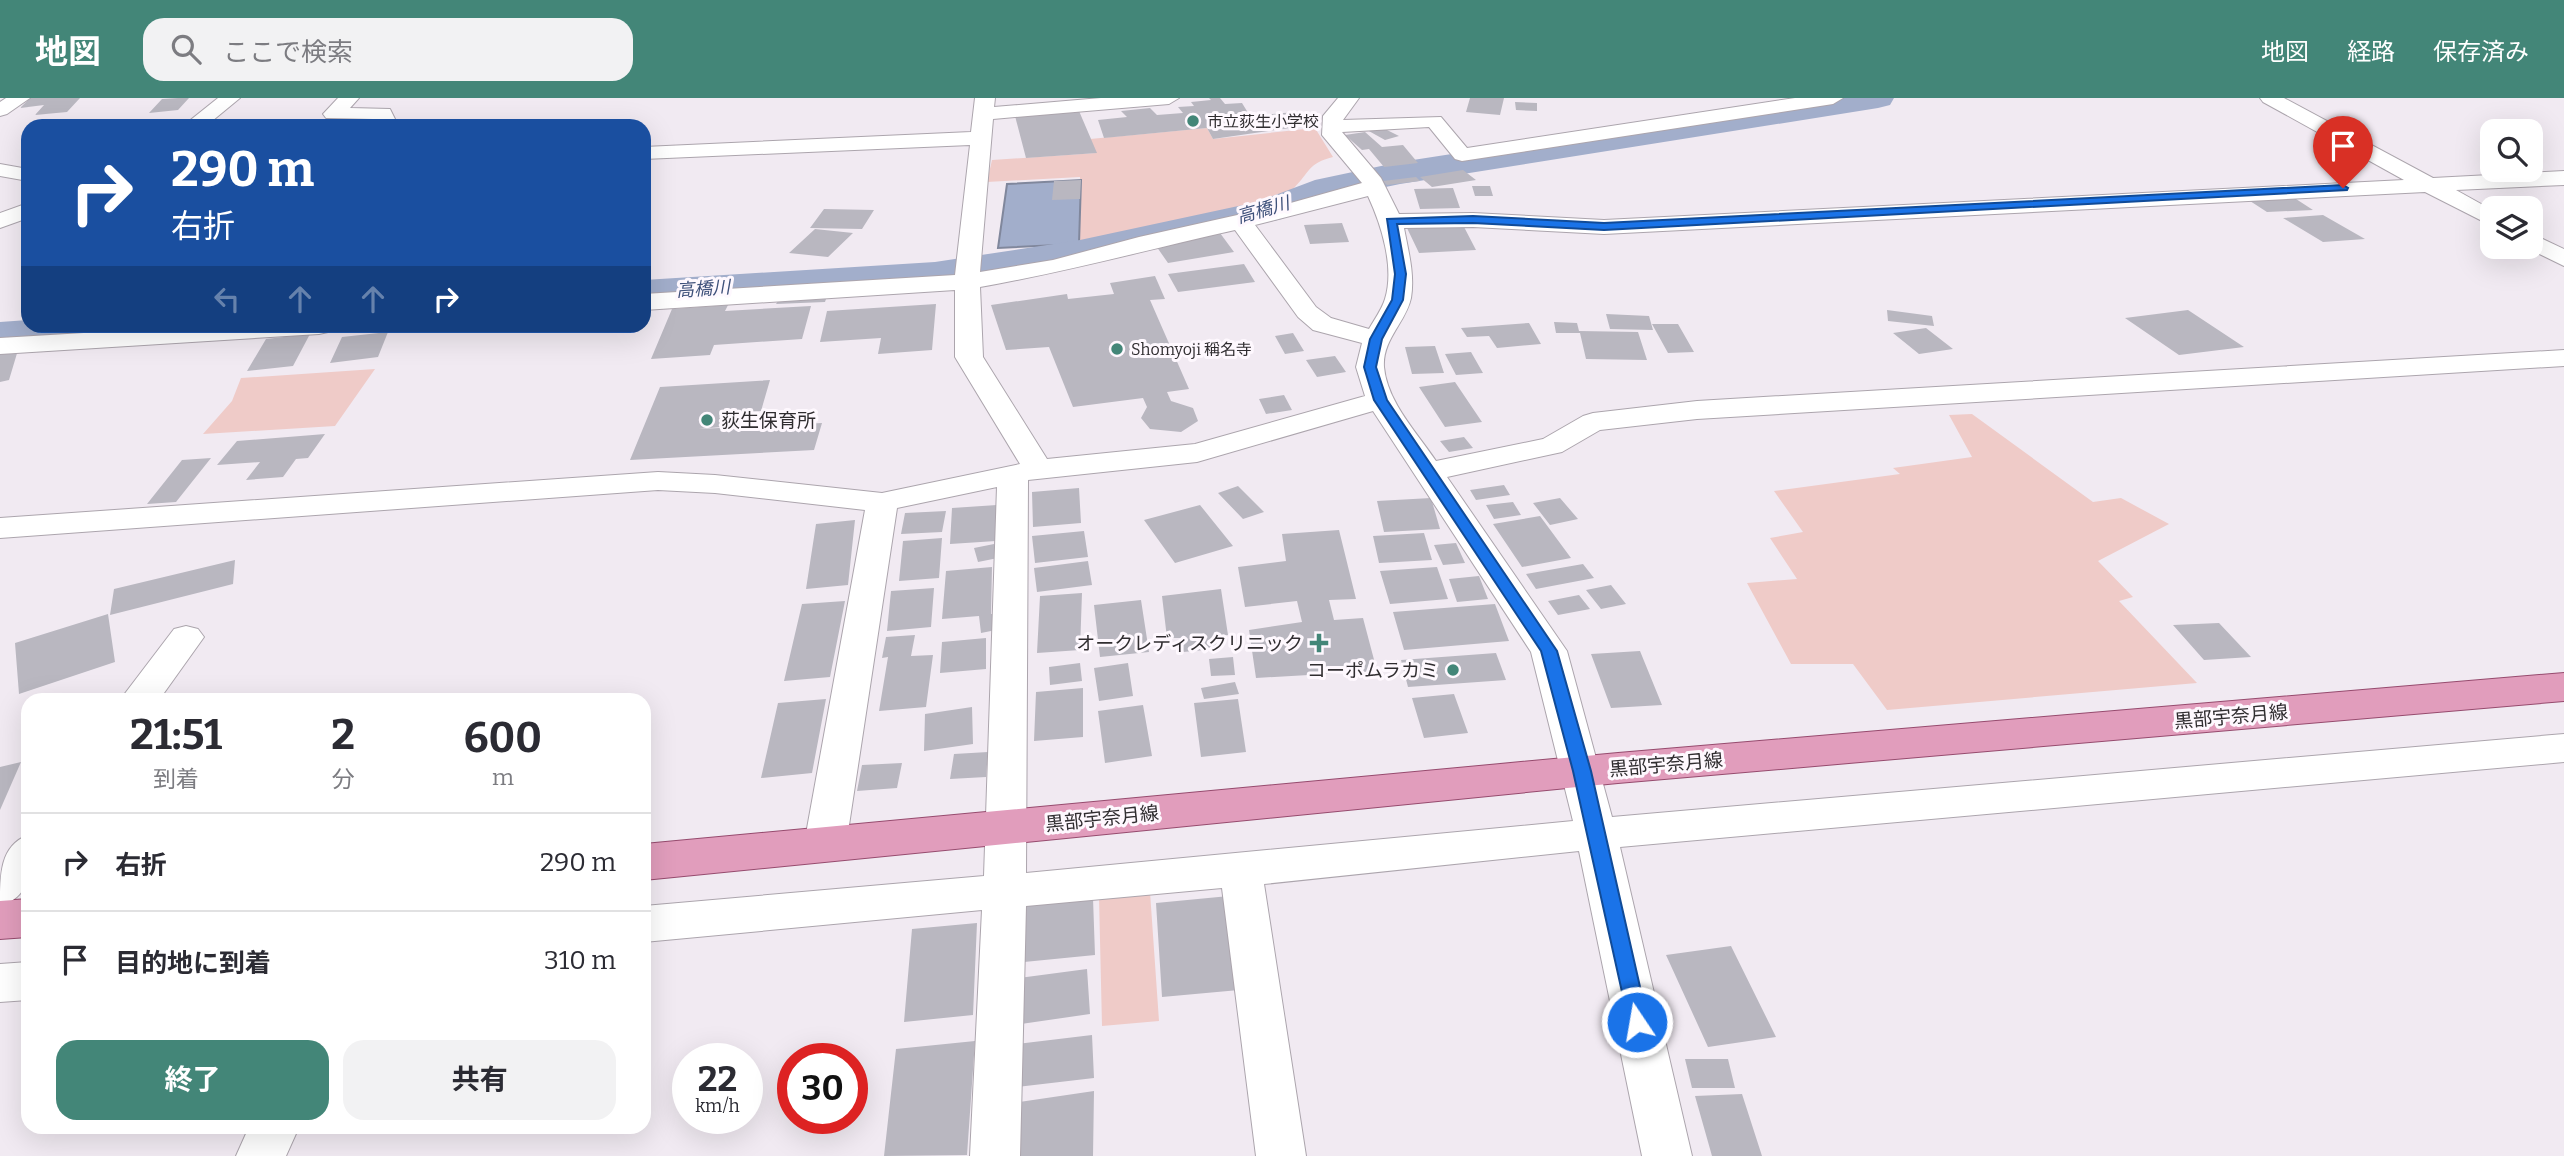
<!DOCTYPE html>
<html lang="ja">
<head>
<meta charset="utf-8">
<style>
  :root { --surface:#fff; --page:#f2f2f3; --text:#2b2b33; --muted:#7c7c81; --line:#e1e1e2; --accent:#438678 }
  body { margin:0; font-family:Bitter,"Noto Sans JP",serif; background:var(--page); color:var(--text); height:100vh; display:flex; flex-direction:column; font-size:26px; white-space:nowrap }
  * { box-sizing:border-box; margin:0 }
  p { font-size:23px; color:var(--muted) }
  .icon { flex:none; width:38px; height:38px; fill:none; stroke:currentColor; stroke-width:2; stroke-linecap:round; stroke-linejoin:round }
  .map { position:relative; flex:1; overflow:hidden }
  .details { position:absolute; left:21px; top:595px; width:630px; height:441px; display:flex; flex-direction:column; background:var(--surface); border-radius:21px; box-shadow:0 7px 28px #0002 }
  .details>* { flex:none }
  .guide { position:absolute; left:21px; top:21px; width:630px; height:214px; border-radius:21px; box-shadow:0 7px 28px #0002; background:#1a4fa0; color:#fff; overflow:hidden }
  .buttons { position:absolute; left:2480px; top:21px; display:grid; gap:14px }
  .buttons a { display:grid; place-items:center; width:63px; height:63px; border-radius:14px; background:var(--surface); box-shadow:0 7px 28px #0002; font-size:35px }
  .speed { position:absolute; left:672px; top:945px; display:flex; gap:14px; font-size:35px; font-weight:700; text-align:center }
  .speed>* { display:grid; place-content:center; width:91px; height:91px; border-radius:50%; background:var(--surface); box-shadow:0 7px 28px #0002; line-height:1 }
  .speed small { font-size:18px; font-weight:400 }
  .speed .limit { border:10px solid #d22; background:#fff; color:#111 }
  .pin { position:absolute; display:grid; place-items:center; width:60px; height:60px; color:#fff; margin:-72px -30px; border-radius:50% 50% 50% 0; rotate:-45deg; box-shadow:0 0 7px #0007 }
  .pin .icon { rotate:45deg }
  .me { position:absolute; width:77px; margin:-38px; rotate:348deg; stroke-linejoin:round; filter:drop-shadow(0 0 5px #0008) }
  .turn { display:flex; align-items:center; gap:24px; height:147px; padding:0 35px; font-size:32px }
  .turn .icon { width:91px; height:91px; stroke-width:2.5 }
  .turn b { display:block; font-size:49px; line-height:60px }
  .lanes { display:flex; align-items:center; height:66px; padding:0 35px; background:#0003; justify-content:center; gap:35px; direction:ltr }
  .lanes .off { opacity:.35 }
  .eta { display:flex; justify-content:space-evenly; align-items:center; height:119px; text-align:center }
  .eta b { font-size:42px; font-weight:700; line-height:49px }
  .cta { display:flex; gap:14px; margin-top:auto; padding:14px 35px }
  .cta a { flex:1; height:80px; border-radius:21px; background:var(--accent); color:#fff; font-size:28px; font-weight:700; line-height:80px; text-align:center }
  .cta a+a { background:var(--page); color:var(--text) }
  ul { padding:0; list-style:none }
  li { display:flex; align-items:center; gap:21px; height:98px; padding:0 35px; border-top:2px solid var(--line) }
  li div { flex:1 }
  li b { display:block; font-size:26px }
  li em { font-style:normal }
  header { display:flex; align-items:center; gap:42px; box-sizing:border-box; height:98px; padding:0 35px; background:var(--accent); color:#fff }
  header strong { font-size:33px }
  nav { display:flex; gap:38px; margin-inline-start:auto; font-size:24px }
  .search { width:490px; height:63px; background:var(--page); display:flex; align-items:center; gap:18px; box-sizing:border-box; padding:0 24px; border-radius:21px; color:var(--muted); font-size:26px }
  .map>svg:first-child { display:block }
</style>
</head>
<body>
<header>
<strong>地図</strong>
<div class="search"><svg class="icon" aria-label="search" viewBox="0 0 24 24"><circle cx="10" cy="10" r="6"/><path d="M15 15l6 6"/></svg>ここで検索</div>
<nav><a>地図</a><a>経路</a><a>保存済み</a></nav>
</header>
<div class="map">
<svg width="2564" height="1058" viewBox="0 0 2564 1058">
  <rect width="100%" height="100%" fill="#f1eaf2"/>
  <path fill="#efcbc8" d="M 1207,30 L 1213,41 L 1315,30 L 1333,59 C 1308,65 1310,74 1294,90 C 1289,96 1276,99 1269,103 L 1079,146 L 1080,79 L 987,84 L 992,62 L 1096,55 L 1090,41 Z
    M 375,271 L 335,328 L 203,336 L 232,303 L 241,280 Z
    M 1972,316 L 2093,404 L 2121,400 L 2169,426 L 2098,463 L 2133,499 L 2119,503 L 2197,585 L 1887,612 L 1853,566 L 1791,566 L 1747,485 L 1797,481 L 1770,440 L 1803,434 L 1774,393 L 1900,376 L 1893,370 L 1972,359 L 1949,317 Z
    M 1150,794 L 1159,923 L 1102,928 L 1099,799 Z"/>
  <path fill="#a2aecb" stroke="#80879c" stroke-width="2" d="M 1081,82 L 1079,146 L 998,150 L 1007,86 Z"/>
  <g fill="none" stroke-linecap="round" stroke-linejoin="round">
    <path fill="#a2aecb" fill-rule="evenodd" d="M 1814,0 L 1894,0 L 1890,7 L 1878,10 L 1400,86 L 1338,99 L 1282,121 L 1080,166 L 935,190 L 644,208 L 644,182 L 935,164 L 1080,142 L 1257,104 L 1315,82 L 1400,64 Z
      M 28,222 L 28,228 L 158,228 L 152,237 L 136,241 L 0,250 L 0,224 Z"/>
  </g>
  <path fill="#b9b7c0" d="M 30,0 L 80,0 L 67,14 L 35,17 L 44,7 L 20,10 Z
    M 178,0 L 189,0 L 178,12 L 149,15 L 162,1 Z
    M 1209,0 L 1220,0 L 1225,6 L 1242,5 L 1250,18 L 1295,14 L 1304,28 L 1213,41 L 1207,30 L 1104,40 L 1098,22 L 1127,19 L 1121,13 L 1150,10 L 1157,17 L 1183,15 L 1178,9 L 1194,8 L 1191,4 L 1211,2 Z
    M 1470,0 L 1504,0 L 1500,17 L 1466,14 Z
    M 1515,4 L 1537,5 L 1537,13 L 1516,12 Z
    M 1079,13 L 1097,55 L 1026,60 L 1015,18 Z
    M 374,19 L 369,28 L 297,28 L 297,26 Z
    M 1381,29 L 1399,38 L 1385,42 L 1367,32 Z
    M 1365,34 L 1382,49 L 1403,47 L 1418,65 L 1384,69 L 1369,51 L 1362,52 L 1345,37 Z
    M 1463,72 L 1476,82 L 1432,89 L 1420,79 Z
    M 1416,79 L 1420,83 L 1387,87 L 1383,83 Z
    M 1081,82 L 1080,101 L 1052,102 L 1054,83 Z
    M 1472,88 L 1490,88 L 1493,98 L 1475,98 Z
    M 1453,90 L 1460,110 L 1420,111 L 1414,91 Z
    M 2296,101 L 2313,112 L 2267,114 L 2250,103 Z
    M 824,111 L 874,112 L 862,131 L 810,130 Z
    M 2323,117 L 2365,141 L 2323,144 L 2283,120 Z
    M 1342,125 L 1349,144 L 1310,146 L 1304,127 Z
    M 1463,127 L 1476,152 L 1419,155 L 1407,130 Z
    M 815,131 L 853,135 L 828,159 L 789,155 Z
    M 1220,135 L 1234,154 L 1168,165 L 1154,145 Z
    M 1244,166 L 1255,184 L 1178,194 L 1168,176 Z
    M 1155,178 L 1165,201 L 1150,202 L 1189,291 L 1167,294 L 1171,303 L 1193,310 L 1198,323 L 1181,334 L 1150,331 L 1141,320 L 1147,309 L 1143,300 L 1073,309 L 1049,249 L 1006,252 L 991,207 L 1067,196 L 1068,201 L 1114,196 L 1110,185 Z
    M 826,201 L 825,204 L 776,206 L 778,203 Z
    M 936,206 L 932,252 L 878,256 L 881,240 L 820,244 L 827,213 Z
    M 728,207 L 725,213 L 811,208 L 802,241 L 714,247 L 710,257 L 651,261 L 672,211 Z
    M 1887,212 L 1932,218 L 1934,228 L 1888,223 Z
    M 2188,212 L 2244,249 L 2179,257 L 2125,220 Z
    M 1606,216 L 1649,218 L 1653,232 L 1610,231 Z
    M 1554,224 L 1577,225 L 1579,233 L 1638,234 L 1647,262 L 1586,261 L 1580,235 L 1556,235 Z
    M 1529,225 L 1541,246 L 1497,250 L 1489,238 L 1467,239 L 1461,230 Z
    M 1652,226 L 1678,226 L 1694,254 L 1668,255 Z
    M 1926,230 L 1953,251 L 1919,256 L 1893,235 Z
    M 388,234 L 378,259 L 330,265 L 342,239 Z
    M 1293,235 L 1304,253 L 1285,256 L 1275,238 Z
    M 310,236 L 293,268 L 247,273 L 266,241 Z
    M 1435,248 L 1444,275 L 1412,276 L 1405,249 Z
    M 18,252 L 9,282 L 0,284 L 0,256 Z
    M 1471,254 L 1483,275 L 1456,277 L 1445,256 Z
    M 1335,258 L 1346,274 L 1317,279 L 1306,262 Z
    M 770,282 L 761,313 L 725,315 L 721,329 L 699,331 L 822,325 L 814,352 L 630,362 L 660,289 Z
    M 1455,284 L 1482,324 L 1445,329 L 1419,289 Z
    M 1284,297 L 1292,312 L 1266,316 L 1259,301 Z
    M 325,336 L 308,360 L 296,361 L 283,379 L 246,382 L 260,364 L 217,367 L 237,343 Z
    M 1464,339 L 1473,350 L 1449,354 L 1440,343 Z
    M 211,360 L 176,404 L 147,406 L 182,362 Z
    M 1504,387 L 1510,397 L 1476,402 L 1470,392 Z
    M 1238,388 L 1264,414 L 1243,421 L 1218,395 Z
    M 1079,390 L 1081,425 L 1033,429 L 1032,394 Z
    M 1431,400 L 1440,431 L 1384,434 L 1377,403 Z
    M 1560,400 L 1578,421 L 1550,427 L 1533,405 Z
    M 1513,404 L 1521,417 L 1494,421 L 1486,407 Z
    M 997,407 L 996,443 L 950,446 L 952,410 Z
    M 1200,407 L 1233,448 L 1175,465 L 1144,422 Z
    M 946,413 L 942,434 L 901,436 L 905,415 Z
    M 1540,418 L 1571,460 L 1522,469 L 1493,426 Z
    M 855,422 L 848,487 L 806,491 L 816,426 Z
    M 1339,432 L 1356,501 L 1329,502 L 1334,522 L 1363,520 L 1377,573 L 1256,580 L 1249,532 L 1302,524 L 1297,503 L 1245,509 L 1238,469 L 1286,463 L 1282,436 Z
    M 1084,433 L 1088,459 L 1035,465 L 1032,438 Z
    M 1424,435 L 1432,462 L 1379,465 L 1373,438 Z
    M 942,440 L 939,480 L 899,483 L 903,443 Z
    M 1456,445 L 1465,465 L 1443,467 L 1434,447 Z
    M 994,446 L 998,460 L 978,464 L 974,450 Z
    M 235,462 L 233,486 L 110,517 L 114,491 Z
    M 1088,463 L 1092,487 L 1037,494 L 1034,470 Z
    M 1583,466 L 1594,480 L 1536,491 L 1526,476 Z
    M 992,469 L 991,516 L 994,516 L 996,532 L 981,535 L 979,518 L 942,521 L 946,473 Z
    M 1437,469 L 1448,501 L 1390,506 L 1380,473 Z
    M 1479,478 L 1488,501 L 1457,504 L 1449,481 Z
    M 1611,487 L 1626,506 L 1601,511 L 1586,492 Z
    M 934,490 L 931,529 L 887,533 L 891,493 Z
    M 1221,491 L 1228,537 L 1217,539 L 1216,551 L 1183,554 L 1182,540 L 1167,540 L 1162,498 Z
    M 1082,495 L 1080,552 L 1037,555 L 1040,498 Z
    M 1579,497 L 1590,511 L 1558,517 L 1548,503 Z
    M 1141,502 L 1149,554 L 1100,559 L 1094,507 Z
    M 845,503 L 830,579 L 784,583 L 802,506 Z
    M 1495,506 L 1509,543 L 1404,552 L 1393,514 Z
    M 108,516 L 115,564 L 19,596 L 15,545 Z
    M 2219,525 L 2251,559 L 2204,562 L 2173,527 Z
    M 915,537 L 911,558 L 933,557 L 926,609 L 879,613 L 888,559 L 882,560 L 886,539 Z
    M 986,540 L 986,571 L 940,575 L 942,544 Z
    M 1640,553 L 1662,607 L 1611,610 L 1591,556 Z
    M 1496,555 L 1506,582 L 1408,589 L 1401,562 Z
    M 1233,559 L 1235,577 L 1211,578 L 1209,561 Z
    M 1080,565 L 1082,583 L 1050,587 L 1049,569 Z
    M 1128,565 L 1133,598 L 1099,603 L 1094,570 Z
    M 1235,584 L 1239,596 L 1204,601 L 1201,590 Z
    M 1083,590 L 1083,639 L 1034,643 L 1036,594 Z
    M 1454,596 L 1468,635 L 1424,640 L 1412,600 Z
    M 826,601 L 812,675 L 761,680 L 778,605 Z
    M 1238,601 L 1246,654 L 1201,659 L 1194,605 Z
    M 1143,607 L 1152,658 L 1105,665 L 1098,613 Z
    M 972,609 L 973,646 L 924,653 L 925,616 Z
    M 988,654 L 986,679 L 950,681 L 954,656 Z
    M 21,664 L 0,712 L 0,669 Z
    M 902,665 L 897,690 L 857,693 L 862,667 Z
    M 1229,798 L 1239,892 L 1162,899 L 1156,805 Z
    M 1093,800 L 1095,857 L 1024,864 L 1025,807 Z
    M 977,825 L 973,917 L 904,924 L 912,831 Z
    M 1731,848 L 1776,939 L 1708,949 L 1666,857 Z
    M 1087,871 L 1090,916 L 1021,926 L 1019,880 Z
    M 1092,937 L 1094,980 L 1017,989 L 1017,946 Z
    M 975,943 L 967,1057 L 884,1058 L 896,951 Z
    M 1685,961 L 1728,961 L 1735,990 L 1692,990 Z
    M 1094,993 L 1093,1058 L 1011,1058 L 1012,1005 Z
    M 1742,996 L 1762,1058 L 1712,1058 L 1695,998 Z"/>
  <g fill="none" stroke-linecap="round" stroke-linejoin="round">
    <g stroke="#aca5ad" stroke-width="2">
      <path id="minor" d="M 6,0 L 30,0 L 7,16 L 0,18 L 0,4 Z
        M 218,0 L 240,0 L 206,28 L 183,28 Z
        M 338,0 L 359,0 L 350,10 L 390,11 L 395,21 L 389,28 L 368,28 L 373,21 L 326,20 L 323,16 Z
        M 975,0 L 995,0 L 994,9 L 1101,0 L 1179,0 L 1169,6 L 993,21 L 980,174 L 1053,162 L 1139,139 L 1287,106 L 1362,85 L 1322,37 L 1323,18 L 1338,0 L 1359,0 L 1343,22 L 1441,19 L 1467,50 L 1795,0 L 1843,0 L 1833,6 L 1462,63 L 1455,61 L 1429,29 L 1342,34 L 1381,80 L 1399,116 L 1473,115 L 1604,122 L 2404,82 L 2263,4 L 2260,0 L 2284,0 L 2433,80 L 2564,73 L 2564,87 L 2456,92 L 2492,112 L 2492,128 L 2425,94 L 1604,136 L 1473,129 L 1404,130 C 1408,152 1415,176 1411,200 C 1406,224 1382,242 1384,269 C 1387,304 1418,336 1436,363 L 1543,341 L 1583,318 L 1593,315 L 1697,303 L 2564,252 L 2564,268 L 1697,321 L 1600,332 L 1562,354 L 1447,379 L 1567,553 L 1612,719 L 2564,636 L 2564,664 L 1620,749 L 1692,1058 L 1642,1058 L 1579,753 L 1264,786 L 1306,1058 L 1256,1058 L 1222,790 L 1026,808 L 1020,1058 L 970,1058 L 982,812 L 644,844 L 644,808 L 984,778 L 997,389 L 897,410 L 846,747 L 840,758 L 825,763 L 810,758 L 804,747 L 865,412 L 715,395 L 658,392 L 0,440 L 0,420 L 658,374 L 715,377 L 882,395 L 1020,366 L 955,259 L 955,192 L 644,212 L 644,196 L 955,177 L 970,47 L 644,61 L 644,49 L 971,34 ZM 1368,98 C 1381,126 1395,169 1385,201 C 1382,211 1374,222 1369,231 L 1331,220 L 1316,209 L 1255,127 ZM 1235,132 L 1298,219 L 1313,232 L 1362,245 L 1356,269 L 1365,298 L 1195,346 L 1047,361 L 983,259 L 980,189 C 1066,174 1150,151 1235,132 ZM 1373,313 L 1531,554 L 1573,723 L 1026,775 L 1028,382 L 1197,364 Z
        M 0,66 L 28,71 L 28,83 L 0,78 Z
        M 28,105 L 28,120 L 0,130 L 0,115 Z
        M 2530,135 L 2564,151 L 2564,168 L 2525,149 L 2530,149 Z
        M 201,228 L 332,228 L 328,234 L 319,236 L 0,256 L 0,240 Z
        M 186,528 L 198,531 L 204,539 L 159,602 L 120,602 L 174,531 Z
        M 28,737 C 28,768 36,796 0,808 C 0,776 0,748 28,737 Z
        M 28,864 L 28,902 L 0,904 L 0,866 Z
        M 249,1029 L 299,1029 L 286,1058 L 236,1058 Z"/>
    </g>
    <g stroke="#964b6e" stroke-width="2">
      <path id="primary" d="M 2564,575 L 2564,603 L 1618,685 L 644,782 L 644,746 L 1618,655 Z
        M 28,801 L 28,839 L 0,841 L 0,803 Z"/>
    </g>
    <use href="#minor" fill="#fff" fill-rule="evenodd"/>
    <use href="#primary" fill="#e19dbc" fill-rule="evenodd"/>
  </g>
  <path fill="#1a73e8" stroke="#114b97" stroke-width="2" d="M 2343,87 L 2348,90 L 2347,92 L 1604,132 L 1473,125 L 1397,126 L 1406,176 L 1403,202 L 1382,241 L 1376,269 L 1387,302 L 1557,553 L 1591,673 L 1648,924 L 1645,930 L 1637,933 L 1630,930 L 1573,673 L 1541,553 L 1374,302 L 1364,269 L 1370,241 L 1392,202 L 1395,176 L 1387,121 L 1473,118 L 1604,125 Z"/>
  <g fill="#438678" stroke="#fef8fe" stroke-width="2.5">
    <circle cx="1193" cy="23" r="7"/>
    <circle cx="1117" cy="251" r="7"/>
    <circle cx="707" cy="322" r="7"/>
    <path d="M1315.5 534.5h7v7h7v7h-7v7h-7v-7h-7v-7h7z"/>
    <circle cx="1453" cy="572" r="7"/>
  </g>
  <g text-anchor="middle" stroke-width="6" stroke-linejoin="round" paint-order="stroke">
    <g font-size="16" fill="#302d30" stroke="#fef8fe" text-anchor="start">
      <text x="1207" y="29">市立荻生小学校</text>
      <text x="1131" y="257">Shomyoji 稱名寺</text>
    </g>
    <g font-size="18" font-style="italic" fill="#3e507a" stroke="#fef8fe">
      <text transform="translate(1263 112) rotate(-16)" y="6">高橋川</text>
      <text transform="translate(703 191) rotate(-4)" y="6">高橋川</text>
    </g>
    <g font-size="19" fill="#302d30" stroke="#fef8fe" text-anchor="end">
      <text x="721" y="329" text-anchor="start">荻生保育所</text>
      <text x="1303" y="552">オークレディスクリニック</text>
      <text x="1439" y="579">コーポムラカミ</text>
    </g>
    <g font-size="19" fill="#302d30" stroke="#fef8fe">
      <text transform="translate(2231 618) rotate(-5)" y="7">黒部宇奈月線</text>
      <text transform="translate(1666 666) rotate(-5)" y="7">黒部宇奈月線</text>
      <text transform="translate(1102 720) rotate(-6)" y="7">黒部宇奈月線</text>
    </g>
  </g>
</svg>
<div class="buttons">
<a><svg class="icon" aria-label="search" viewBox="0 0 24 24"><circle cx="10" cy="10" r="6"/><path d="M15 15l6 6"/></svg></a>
<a><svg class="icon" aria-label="layers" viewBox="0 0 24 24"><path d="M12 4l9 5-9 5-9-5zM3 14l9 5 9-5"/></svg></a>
</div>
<div class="speed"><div>22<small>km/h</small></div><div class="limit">30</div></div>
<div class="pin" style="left:2343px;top:90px;background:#d93025"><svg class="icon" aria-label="arrive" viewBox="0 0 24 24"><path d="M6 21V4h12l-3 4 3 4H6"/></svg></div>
<svg class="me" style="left:1637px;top:924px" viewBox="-20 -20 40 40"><circle r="17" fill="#1a73e8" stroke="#fff" stroke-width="3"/><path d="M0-11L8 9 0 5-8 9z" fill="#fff"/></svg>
<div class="guide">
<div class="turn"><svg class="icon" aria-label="right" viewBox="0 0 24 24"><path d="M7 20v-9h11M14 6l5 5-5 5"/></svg><div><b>290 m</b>右折</div></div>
<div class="lanes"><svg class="icon off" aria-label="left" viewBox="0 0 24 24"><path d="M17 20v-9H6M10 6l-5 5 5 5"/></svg><svg class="icon off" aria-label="ahead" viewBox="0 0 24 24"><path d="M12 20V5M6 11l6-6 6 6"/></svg><svg class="icon off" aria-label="ahead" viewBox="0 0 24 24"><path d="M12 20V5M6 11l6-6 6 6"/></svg><svg class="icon" aria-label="right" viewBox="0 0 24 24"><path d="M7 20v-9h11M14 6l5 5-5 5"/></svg></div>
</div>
<section class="details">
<div class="eta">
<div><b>21:51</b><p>到着</p></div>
<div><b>2</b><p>分</p></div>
<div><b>600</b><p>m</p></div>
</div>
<ul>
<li><svg class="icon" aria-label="right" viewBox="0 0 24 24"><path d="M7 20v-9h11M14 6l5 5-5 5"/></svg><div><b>右折</b></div><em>290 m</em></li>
<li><svg class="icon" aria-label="arrive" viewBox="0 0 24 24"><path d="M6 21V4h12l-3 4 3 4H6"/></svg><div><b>目的地に到着</b></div><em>310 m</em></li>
</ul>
<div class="cta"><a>終了</a><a>共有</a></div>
</section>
</div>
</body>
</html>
